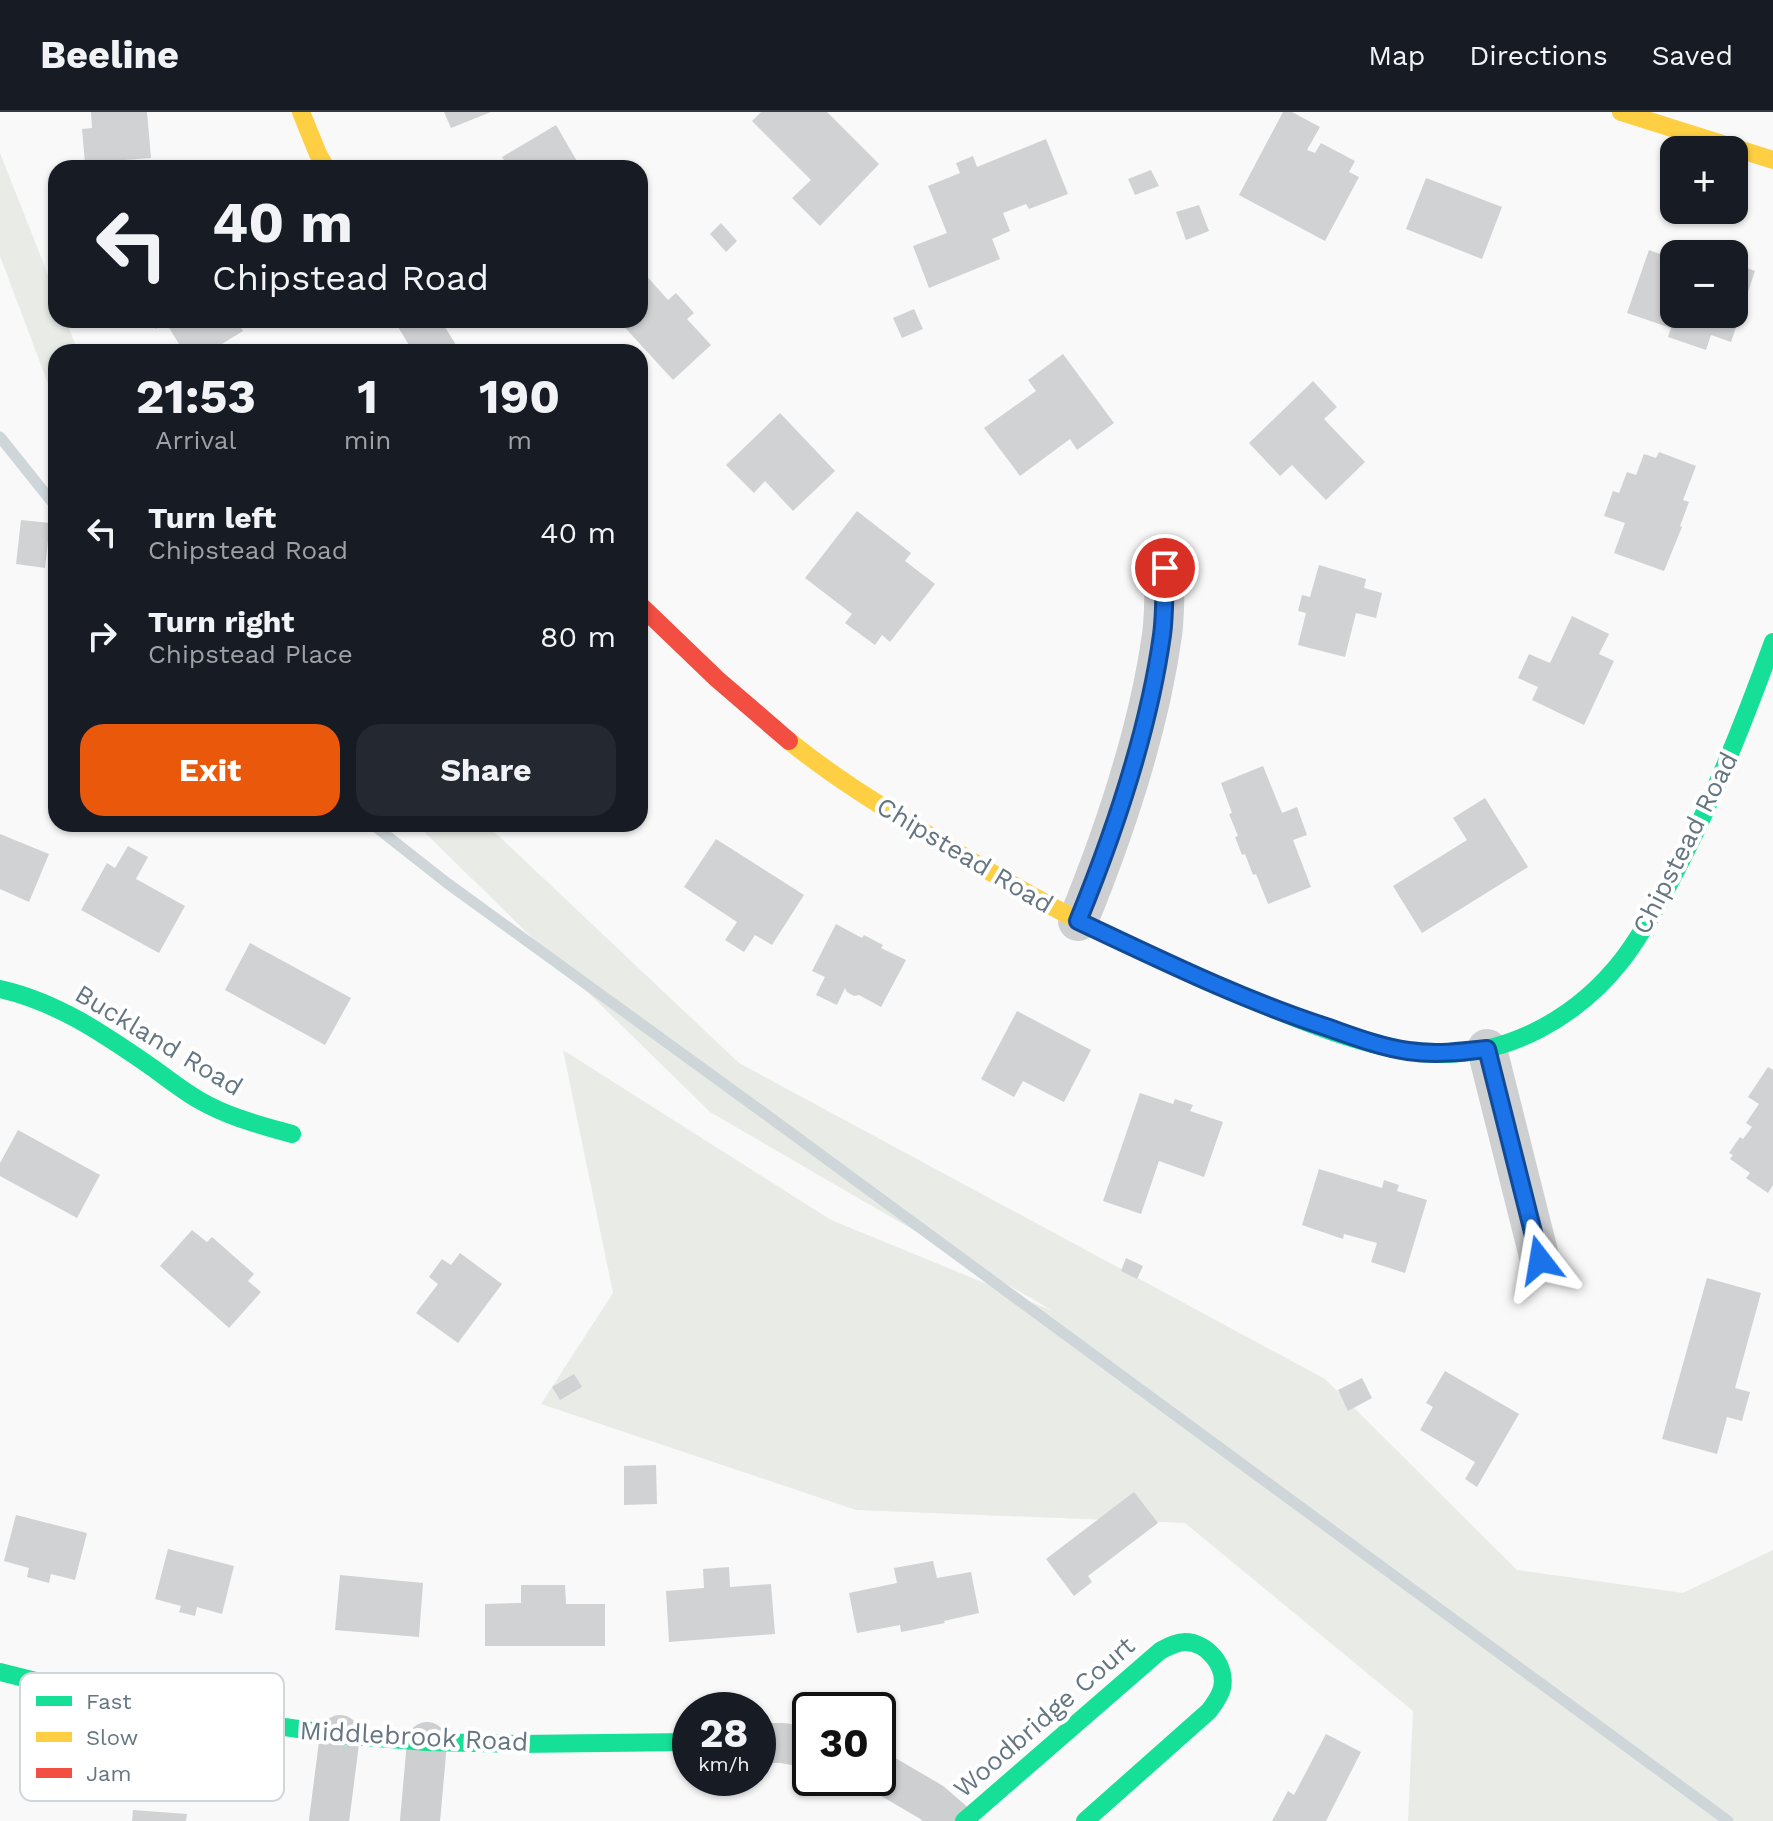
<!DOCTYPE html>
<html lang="en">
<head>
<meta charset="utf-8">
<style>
  :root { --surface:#171b24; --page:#242831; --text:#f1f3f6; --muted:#9ea1a6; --line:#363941; --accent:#ea580c }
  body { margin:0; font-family:"Work Sans",sans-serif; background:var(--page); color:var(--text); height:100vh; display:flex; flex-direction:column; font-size:30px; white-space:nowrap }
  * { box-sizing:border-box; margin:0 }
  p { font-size:26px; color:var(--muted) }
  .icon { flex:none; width:44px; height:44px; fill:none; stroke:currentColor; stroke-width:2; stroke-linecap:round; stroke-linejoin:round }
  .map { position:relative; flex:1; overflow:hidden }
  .details { position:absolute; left:48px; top:232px; width:600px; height:488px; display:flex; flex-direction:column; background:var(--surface); border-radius:24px; box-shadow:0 2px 6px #0004 }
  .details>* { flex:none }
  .top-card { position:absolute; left:48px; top:48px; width:600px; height:168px; border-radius:24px; box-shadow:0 2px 6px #0004; background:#171b24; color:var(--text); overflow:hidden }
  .fabs { position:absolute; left:1660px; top:24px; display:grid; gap:16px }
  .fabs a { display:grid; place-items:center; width:88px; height:88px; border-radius:16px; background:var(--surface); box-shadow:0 2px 6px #0004; font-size:40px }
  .speed { position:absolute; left:672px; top:1580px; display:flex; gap:16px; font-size:40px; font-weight:700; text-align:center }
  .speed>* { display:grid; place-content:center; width:104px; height:104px; border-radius:50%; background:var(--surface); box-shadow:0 2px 6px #0004; line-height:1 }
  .speed small { font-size:20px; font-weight:400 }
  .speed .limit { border:4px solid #111; border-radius:12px; background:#fff; color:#111 }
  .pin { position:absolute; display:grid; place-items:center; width:68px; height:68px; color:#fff; margin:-34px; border:4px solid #fff; border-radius:50%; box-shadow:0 2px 8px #0007 }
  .me { position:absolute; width:88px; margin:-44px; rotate:346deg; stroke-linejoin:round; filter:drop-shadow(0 0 6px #0008) }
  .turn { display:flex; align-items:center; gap:28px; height:168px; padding:0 32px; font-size:36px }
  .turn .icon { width:104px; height:104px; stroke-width:2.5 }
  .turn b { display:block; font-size:56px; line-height:68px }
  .eta { display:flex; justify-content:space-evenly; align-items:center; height:136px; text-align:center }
  .eta b { font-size:48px; font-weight:700; line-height:56px }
  .primary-button { display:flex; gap:16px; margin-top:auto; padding:16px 32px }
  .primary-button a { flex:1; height:92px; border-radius:24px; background:var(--accent); color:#fff; font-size:32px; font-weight:700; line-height:92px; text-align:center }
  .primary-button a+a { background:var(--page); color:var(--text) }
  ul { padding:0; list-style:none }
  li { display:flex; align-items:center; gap:24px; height:104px; padding:0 32px }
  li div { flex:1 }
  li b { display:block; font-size:30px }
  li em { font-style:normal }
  header { display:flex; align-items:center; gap:48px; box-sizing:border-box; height:112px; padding:0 40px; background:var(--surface); border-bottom:2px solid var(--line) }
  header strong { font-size:38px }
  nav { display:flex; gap:44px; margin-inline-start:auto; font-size:28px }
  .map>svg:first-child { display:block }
</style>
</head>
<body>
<header>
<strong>Beeline</strong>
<nav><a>Map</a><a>Directions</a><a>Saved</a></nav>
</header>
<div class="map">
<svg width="1773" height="1709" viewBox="0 0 1773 1709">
  <rect width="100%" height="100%" fill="#f9f9f9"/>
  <path fill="#e8ebe6" d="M 0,41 L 56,183 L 56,208 L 66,208 L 78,240 L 56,240 L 56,286 L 50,277 L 0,144 Z
    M 416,712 L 486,712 L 739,951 L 1325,1267 L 1517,1458 L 1683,1481 L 1773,1438 L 1773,1709 L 1408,1709 L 1413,1599 L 1185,1411 L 856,1398 L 541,1292 L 613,1181 L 563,938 L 831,1108 L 1053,1199 L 710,1000 Z"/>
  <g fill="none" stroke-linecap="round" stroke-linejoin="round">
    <path stroke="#ced6d9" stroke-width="11" d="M 0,325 L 56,395
      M 372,712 L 447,771 L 768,1004 L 1728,1709"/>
  </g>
  <path fill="#d0d2d3" d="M 91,0 L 147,0 L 151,46 L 85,51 L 82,17 L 92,16 Z
    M 444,0 L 491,0 L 451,16 Z
    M 761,0 L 827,0 L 879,52 L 820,114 L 792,86 L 811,68 L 752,9 Z
    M 1283,0 L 1292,0 L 1320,15 L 1307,38 L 1315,41 L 1321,31 L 1355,49 L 1349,60 L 1359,65 L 1325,129 L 1239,83 Z
    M 556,13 L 581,56 L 509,56 L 502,45 Z
    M 1046,27 L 1068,82 L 1029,97 L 1026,92 L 1003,101 L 1010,119 L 992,127 L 1000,147 L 929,176 L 913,134 L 947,121 L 928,74 L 960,61 L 956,51 L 973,44 L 977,55 Z
    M 1151,58 L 1159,74 L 1135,83 L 1128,67 Z
    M 1426,66 L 1502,95 L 1482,147 L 1406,117 Z
    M 1199,93 L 1209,119 L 1186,128 L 1176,100 Z
    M 721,111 L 737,129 L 726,140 L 710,122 Z
    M 1649,138 L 1674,147 L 1674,202 L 1734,202 L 1734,151 L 1755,159 L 1731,230 L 1711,223 L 1706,238 L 1668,225 L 1671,216 L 1627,201 Z
    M 643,160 L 668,188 L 676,181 L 694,201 L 687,207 L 711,233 L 673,268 L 618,208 L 640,208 L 640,162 Z
    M 914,197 L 923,217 L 902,226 L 893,206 Z
    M 150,208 L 236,208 L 243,219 L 209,240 L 184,240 L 166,211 L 156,217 Z
    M 1063,242 L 1114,311 L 1077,338 L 1070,327 L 1020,364 L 984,316 L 1036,279 L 1028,268 Z
    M 1313,269 L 1337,295 L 1324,307 L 1365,350 L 1326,388 L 1292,353 L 1280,364 L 1249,331 Z
    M 780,301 L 835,359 L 793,399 L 765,369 L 754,381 L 726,353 Z
    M 1659,340 L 1696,354 L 1683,388 L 1689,390 L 1680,414 L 1682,415 L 1664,459 L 1614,441 L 1625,411 L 1604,404 L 1613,379 L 1619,381 L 1627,360 L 1636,363 L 1644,342 L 1656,346 Z
    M 857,399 L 911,441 L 905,449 L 935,472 L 890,530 L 882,523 L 875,533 L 845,511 L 852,502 L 805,466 Z
    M 21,408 L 50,411 L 45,456 L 16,452 Z
    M 1319,453 L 1366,467 L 1364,476 L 1382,481 L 1376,506 L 1356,501 L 1345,545 L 1298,533 L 1306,501 L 1298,499 L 1302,483 L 1310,485 Z
    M 1572,504 L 1609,522 L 1599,542 L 1614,549 L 1584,613 L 1532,588 L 1538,575 L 1518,566 L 1529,542 L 1550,551 Z
    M 1263,654 L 1282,701 L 1297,695 L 1307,723 L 1293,728 L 1311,775 L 1268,792 L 1256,762 L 1253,763 L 1245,742 L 1242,743 L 1235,725 L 1238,724 L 1229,702 L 1232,701 L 1221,671 Z
    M 1485,686 L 1528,755 L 1422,821 L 1393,774 L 1467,728 L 1453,706 Z
    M 0,722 L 49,742 L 29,790 L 0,777 Z
    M 716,727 L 804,783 L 772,833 L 755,823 L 744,840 L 725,828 L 737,810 L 684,775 Z
    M 128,734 L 148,745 L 136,767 L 185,794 L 159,841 L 81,798 L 107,751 L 115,756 Z
    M 836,812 L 862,826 L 864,823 L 883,833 L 881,836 L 906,848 L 881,895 L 859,883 L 854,884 L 847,880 L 845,876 L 837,893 L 816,883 L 825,865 L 812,859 Z
    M 250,831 L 351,886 L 325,933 L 225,878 Z
    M 1017,899 L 1091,938 L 1064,990 L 1023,969 L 1014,985 L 981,967 Z
    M 1768,955 L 1773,958 L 1773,1073 L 1768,1081 L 1746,1066 L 1750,1061 L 1730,1047 L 1733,1043 L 1729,1041 L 1740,1025 L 1743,1027 L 1752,1015 L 1746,1011 L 1759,992 L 1748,985 Z
    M 1140,981 L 1173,992 L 1175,987 L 1193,993 L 1190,999 L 1223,1010 L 1204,1065 L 1159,1049 L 1141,1102 L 1103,1089 Z
    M 18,1018 L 100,1063 L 77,1106 L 0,1064 L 0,1051 Z
    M 1319,1057 L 1382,1076 L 1384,1068 L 1399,1073 L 1397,1079 L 1427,1088 L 1405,1161 L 1371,1150 L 1377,1131 L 1344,1122 L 1343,1127 L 1302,1113 Z
    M 192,1118 L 207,1130 L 212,1125 L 254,1162 L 248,1169 L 261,1180 L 229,1216 L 160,1154 Z
    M 460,1141 L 502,1172 L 458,1231 L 416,1201 L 438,1172 L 429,1165 L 442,1147 L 451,1153 Z
    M 1126,1146 L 1143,1154 L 1137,1167 L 1121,1159 Z
    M 1707,1166 L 1761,1181 L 1735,1276 L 1750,1280 L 1742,1309 L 1727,1305 L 1717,1342 L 1662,1327 Z
    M 1445,1259 L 1519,1302 L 1477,1375 L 1465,1367 L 1475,1350 L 1420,1318 L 1433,1295 L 1426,1291 Z
    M 574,1262 L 582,1275 L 560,1288 L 552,1275 Z
    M 1362,1266 L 1372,1286 L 1348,1299 L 1338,1278 Z
    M 656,1353 L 657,1392 L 624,1393 L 624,1354 Z
    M 1134,1380 L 1158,1411 L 1088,1464 L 1092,1470 L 1074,1484 L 1046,1447 Z
    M 16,1403 L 87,1421 L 75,1468 L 51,1462 L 49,1471 L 27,1465 L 29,1456 L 4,1449 Z
    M 168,1437 L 234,1454 L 222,1502 L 197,1495 L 195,1504 L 179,1500 L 181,1494 L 155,1487 Z
    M 933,1449 L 937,1466 L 971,1460 L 979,1501 L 944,1509 L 945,1511 L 901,1520 L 900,1513 L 857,1521 L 849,1481 L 897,1471 L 894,1456 Z
    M 729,1455 L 730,1475 L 771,1472 L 775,1522 L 669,1530 L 666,1479 L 704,1476 L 703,1457 Z
    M 340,1463 L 423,1471 L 419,1525 L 335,1518 Z
    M 521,1473 L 565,1473 L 566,1492 L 605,1492 L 605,1534 L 485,1534 L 485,1492 L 521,1491 Z
    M 1326,1622 L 1361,1640 L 1326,1709 L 1272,1709 L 1288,1679 L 1294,1683 Z
    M 133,1698 L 187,1702 L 186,1709 L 132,1709 Z"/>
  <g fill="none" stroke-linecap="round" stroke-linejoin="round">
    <path stroke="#cecfd0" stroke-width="40" d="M 417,208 L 437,240
      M 1078,809 C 1114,721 1149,616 1162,523 C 1165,501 1164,478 1165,456
      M 1487,937 L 1540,1148
      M 758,1631 L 783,1631 L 810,1636
      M 878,1659 L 931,1690 L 953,1709
      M 329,1709 L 340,1623
      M 420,1709 L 427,1630"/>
    <path stroke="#16e098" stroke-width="18" d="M 1105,822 C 1153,845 1201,866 1249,887 C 1306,911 1373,939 1435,942 C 1509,944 1578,905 1623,847 C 1647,815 1666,779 1684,743 C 1719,674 1747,602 1773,530
      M 0,877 C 58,890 105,923 153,956 C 168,967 183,979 199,988 C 228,1005 260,1013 292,1022
      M 0,1560 L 131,1593 L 340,1623 L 427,1630 L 518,1632 L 690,1630
      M 964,1709 L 1160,1539 C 1168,1535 1176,1530 1185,1530 C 1207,1530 1227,1554 1222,1576 C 1220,1585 1214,1592 1209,1599 L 1085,1709"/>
    <path stroke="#ffcf43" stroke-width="18" d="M 301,0 L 318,42 L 326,56
      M 1621,0 L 1773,48
      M 789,629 C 831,663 876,691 922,719 C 982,756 1042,791 1105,822"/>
    <path stroke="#f24e42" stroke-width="18" d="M 640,493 L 717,567 L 789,629"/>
  </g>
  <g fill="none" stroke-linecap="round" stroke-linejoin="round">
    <g stroke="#114b97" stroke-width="20">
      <path id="route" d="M 1165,456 C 1164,478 1165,501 1162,523 C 1149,617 1114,721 1078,809 C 1159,847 1240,887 1326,915 C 1352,924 1380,935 1408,939 C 1435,943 1461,940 1487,937 L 1540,1148"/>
    </g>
    <use href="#route" stroke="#1a73e8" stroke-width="14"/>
  </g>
  <g text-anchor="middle" stroke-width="8" stroke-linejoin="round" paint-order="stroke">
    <g font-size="26" fill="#657683" stroke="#fff">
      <text transform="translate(1685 731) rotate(-63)" y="9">Chipstead Road</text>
      <text transform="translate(965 743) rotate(31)" y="9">Chipstead Road</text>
      <text transform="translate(159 928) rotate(31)" y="9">Buckland Road</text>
      <text transform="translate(1044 1605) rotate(-41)" y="9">Woodbridge Court</text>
      <text transform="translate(414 1624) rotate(3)" y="9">Middlebrook Road</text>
    </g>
  </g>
  <rect x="20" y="1561" width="264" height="128" rx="12" fill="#fff" stroke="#d1d6da" stroke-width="2"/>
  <rect x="36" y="1584" width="36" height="10" fill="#16e098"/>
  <rect x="36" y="1620" width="36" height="10" fill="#ffcf43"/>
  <rect x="36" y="1656" width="36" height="10" fill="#f24e42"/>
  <g font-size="22" fill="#657683">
    <text x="86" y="1597">Fast</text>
    <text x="86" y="1633">Slow</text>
    <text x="86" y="1669">Jam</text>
  </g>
</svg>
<div class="fabs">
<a>+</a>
<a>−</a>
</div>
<div class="speed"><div>28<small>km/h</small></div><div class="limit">30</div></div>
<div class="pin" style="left:1165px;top:456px;background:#d93025"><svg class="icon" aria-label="arrive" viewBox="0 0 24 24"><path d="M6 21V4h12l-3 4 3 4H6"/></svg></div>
<svg class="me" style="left:1540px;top:1148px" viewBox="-20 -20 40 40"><path d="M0-17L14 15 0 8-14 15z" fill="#1a73e8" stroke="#fff" stroke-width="4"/></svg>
<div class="top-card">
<div class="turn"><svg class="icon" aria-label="left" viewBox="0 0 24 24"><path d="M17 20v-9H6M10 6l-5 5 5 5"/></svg><div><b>40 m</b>Chipstead Road</div></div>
</div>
<section class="details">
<div class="eta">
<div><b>21:53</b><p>Arrival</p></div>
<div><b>1</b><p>min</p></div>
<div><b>190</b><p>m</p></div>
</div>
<ul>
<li><svg class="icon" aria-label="left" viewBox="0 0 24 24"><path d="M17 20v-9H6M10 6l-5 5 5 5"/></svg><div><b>Turn left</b><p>Chipstead Road</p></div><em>40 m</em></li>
<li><svg class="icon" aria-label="right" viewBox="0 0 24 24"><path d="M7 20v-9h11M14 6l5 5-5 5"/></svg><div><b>Turn right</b><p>Chipstead Place</p></div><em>80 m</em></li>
</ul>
<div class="primary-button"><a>Exit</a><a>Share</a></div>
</section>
</div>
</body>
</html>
